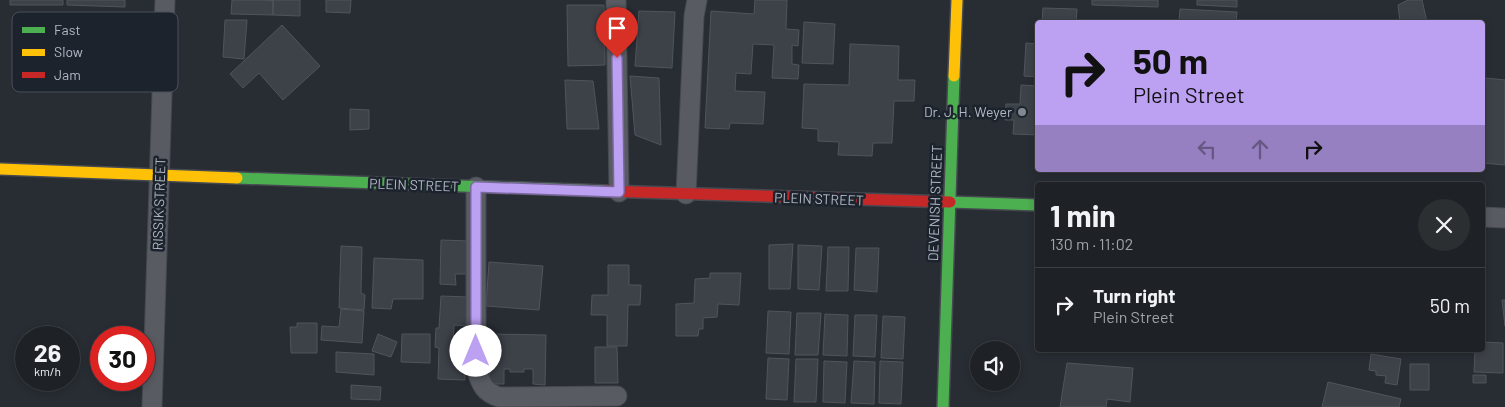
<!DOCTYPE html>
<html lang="en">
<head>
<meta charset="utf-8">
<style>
  :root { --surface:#1e2226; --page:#2b2f32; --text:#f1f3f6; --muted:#a1a4a7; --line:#3c3f43 }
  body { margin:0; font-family:Barlow,sans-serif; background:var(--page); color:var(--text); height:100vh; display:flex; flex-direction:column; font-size:19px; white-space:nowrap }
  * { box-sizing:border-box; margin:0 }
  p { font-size:16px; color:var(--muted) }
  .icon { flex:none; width:28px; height:28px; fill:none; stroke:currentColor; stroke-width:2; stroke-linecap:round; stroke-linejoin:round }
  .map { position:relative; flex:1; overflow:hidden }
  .details { position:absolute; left:1035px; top:182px; width:450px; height:170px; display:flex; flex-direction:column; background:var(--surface); border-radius:5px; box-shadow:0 2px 8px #0003,0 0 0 1px var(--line) }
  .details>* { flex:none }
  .top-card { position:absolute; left:1035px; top:20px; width:450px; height:152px; border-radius:5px; box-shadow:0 2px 8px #0003,0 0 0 1px var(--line); background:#bca0f2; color:#111; overflow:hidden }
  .controls { position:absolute; left:970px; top:341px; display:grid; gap:10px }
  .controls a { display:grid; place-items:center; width:50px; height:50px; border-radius:50%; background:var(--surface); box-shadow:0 2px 8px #0003,0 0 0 1px var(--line); font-size:25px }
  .speed { position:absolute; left:15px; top:326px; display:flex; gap:10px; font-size:25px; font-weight:700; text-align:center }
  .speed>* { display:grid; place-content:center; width:65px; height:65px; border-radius:50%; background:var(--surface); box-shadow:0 2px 8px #0003,0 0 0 1px var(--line); line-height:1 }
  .speed small { font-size:12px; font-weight:400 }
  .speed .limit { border:8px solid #d22; background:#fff; color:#111 }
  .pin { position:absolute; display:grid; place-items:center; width:42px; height:42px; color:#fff; margin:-51px -21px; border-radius:50% 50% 50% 0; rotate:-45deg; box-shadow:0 0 5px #0007 }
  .pin .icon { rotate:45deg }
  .me { position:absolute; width:55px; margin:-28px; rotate:0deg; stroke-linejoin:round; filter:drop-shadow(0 0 4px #0008) }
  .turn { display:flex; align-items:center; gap:18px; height:105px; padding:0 15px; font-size:22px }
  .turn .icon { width:65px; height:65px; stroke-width:2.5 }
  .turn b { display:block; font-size:35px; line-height:42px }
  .lanes { display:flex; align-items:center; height:48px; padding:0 15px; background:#0003; justify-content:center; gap:25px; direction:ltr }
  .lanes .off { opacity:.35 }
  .round { display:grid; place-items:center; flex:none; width:52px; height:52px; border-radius:26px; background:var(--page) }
  .overview { display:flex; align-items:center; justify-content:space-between; height:85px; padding:0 15px }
  h1 { font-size:30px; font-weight:700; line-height:38px }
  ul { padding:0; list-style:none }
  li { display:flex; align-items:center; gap:15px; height:75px; padding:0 15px; border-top:1px solid var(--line) }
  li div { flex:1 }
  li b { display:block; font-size:19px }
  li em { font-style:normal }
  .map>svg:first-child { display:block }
</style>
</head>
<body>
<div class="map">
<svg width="1505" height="407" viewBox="0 0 1505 407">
  <rect width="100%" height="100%" fill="#282d33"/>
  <path fill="#3d4148" stroke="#50545b" d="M 10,0 L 63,0 L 63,5 L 10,5 Z
    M 67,0 L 125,0 L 125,7 L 67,5 Z
    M 232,0 L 273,0 L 273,15 L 231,14 Z
    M 266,0 L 300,0 L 300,16 L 273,15 L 273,0 Z
    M 326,0 L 351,0 L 350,13 L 326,12 Z
    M 755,0 L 787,0 L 786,29 L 799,30 L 798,46 L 792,45 L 792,64 L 799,65 L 798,79 L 772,78 L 774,45 L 753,44 L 751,74 L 736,73 L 735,91 L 765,92 L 763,124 L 730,123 L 729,129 L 705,128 L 711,11 L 754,14 Z
    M 1092,0 L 1158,0 L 1158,7 L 1092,5 Z
    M 1197,0 L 1237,0 L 1237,7 L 1197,5 Z
    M 1408,0 L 1422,0 L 1427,22 L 1400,22 L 1398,5 Z
    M 567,5 L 604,5 L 605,65 L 568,66 Z
    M 1043,8 L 1077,9 L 1076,22 L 1042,22 Z
    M 1180,9 L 1237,12 L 1236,22 L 1179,22 Z
    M 639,11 L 675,12 L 672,68 L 635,66 Z
    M 225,20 L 247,20 L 244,59 L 223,57 Z
    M 804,22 L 835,24 L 833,64 L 802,63 Z
    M 282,25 L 320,66 L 283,100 L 259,73 L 243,88 L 230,74 Z
    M 1026,43 L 1038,44 L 1038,77 L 1024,76 Z
    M 850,44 L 899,46 L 898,80 L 915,80 L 914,101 L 894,101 L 892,143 L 873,143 L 872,156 L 838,155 L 839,142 L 818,141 L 818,129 L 802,128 L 804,84 L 849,85 Z
    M 630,76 L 659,78 L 661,145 L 635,135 Z
    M 1486,78 L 1505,80 L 1505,165 L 1482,163 L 1482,116 Z
    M 565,80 L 593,81 L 599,129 L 567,129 Z
    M 1021,85 L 1038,86 L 1038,135 L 1013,134 L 1014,120 L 1005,120 L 1006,104 L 1020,104 Z
    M 350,109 L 369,110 L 369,129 L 350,130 Z
    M 441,240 L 470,241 L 470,274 L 455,274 L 456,285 L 440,284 Z
    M 793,244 L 790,289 L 769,289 L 769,245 Z
    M 798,245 L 822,246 L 819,290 L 798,289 Z
    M 341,246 L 362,247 L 361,293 L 365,295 L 364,310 L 339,308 Z
    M 828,247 L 849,247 L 848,291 L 826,291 Z
    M 856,248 L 879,248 L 877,292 L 854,290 Z
    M 374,258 L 423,260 L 423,299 L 393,299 L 391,309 L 372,308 Z
    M 489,262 L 543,266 L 539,310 L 486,306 Z
    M 608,265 L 629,265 L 629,285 L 641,285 L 640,305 L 628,305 L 627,346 L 607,346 L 607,315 L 591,315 L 592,295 L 608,295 Z
    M 710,273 L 741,273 L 739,305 L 718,304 L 717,317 L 703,318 L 703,329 L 699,329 L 698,336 L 676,336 L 676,304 L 694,303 L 695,279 L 710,278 Z
    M 441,296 L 468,297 L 466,326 L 454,325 L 453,348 L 466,349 L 465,380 L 438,379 L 439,348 L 435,347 L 436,328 L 439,328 Z
    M 1502,300 L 1505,300 L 1505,326 Z
    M 341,309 L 364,311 L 362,343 L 321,340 L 322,326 L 339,327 Z
    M 768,311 L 791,312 L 789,354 L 766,353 Z
    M 797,313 L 821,313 L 818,355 L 795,355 Z
    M 825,314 L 848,315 L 847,356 L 823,355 Z
    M 855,315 L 877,315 L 875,357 L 853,356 Z
    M 883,316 L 905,317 L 903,359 L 881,358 Z
    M 297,323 L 317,323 L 317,353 L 291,353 L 290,327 L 297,327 Z
    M 378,334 L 397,342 L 391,357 L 372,351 Z
    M 402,334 L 430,334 L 430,363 L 401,362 Z
    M 490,334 L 546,335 L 545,385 L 533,384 L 533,369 L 524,369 L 524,372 L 510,372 L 510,369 L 504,369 L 504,384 L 489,384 Z
    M 1482,342 L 1503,343 L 1503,373 L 1474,372 L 1475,350 L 1482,350 Z
    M 595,347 L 617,347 L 618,383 L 595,383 Z
    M 1058,350 L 1091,350 L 1091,352 L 1058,352 Z
    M 336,352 L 374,354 L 374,375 L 336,372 Z
    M 1371,354 L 1401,359 L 1397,385 L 1385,383 L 1386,376 L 1376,375 L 1376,371 L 1369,370 Z
    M 768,358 L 789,359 L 787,400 L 766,399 Z
    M 796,359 L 818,359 L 816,402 L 794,402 Z
    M 824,361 L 847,362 L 845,403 L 823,402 Z
    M 854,361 L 875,362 L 874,404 L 851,403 Z
    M 880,361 L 903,362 L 901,404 L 879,403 Z
    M 1067,363 L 1133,368 L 1130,402 L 1107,399 L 1106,407 L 1060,407 Z
    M 1410,364 L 1429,364 L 1429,390 L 1410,390 Z
    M 1473,375 L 1486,375 L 1486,383 L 1473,383 Z
    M 1328,382 L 1401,399 L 1399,407 L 1322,407 Z
    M 351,385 L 381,387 L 380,400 L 351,399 Z"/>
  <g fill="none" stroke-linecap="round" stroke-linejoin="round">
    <g stroke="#464950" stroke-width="21">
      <path id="street" d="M 616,0 L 619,192
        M 476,187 L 476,369 C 481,383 483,392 499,397 L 617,396
        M 686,194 L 694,16 L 697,0
        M 1482,217 L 1505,218
        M 152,407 L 165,0"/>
    </g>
    <g stroke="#464950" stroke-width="14">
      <path id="fast" d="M 237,178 L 605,191
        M 950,202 L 1038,205
        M 943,407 L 954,76"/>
    </g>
    <g stroke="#464950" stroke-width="14">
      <path id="slow" d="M 954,76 L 957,0
        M 0,169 L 237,178"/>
    </g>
    <g stroke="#464950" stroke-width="14">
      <path id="jam" d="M 605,191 L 950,202"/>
    </g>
    <use href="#street" stroke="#585b62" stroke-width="19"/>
    <use href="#fast" stroke="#4caf50" stroke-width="11"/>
    <use href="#slow" stroke="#ffc107" stroke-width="11"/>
    <use href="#jam" stroke="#c62828" stroke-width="11"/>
  </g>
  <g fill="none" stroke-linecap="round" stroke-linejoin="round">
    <g stroke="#7a689d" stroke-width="12">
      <path id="route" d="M 476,351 L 476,187 L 619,192 L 617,58"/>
    </g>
    <use href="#route" stroke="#bca0f2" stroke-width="9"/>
  </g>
  <circle fill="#828892" stroke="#1c232d" stroke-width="2" cx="1022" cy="112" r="5"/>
  <g text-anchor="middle" stroke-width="5" stroke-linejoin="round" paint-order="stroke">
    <g font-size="14" fill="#b2b9c5" stroke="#1c232d" text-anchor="end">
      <text x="1012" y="117">Dr. J. H. Weyer</text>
    </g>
    <g font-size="14" fill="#b2b9c5" stroke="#1c232d">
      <text transform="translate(414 185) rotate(2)" y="5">PLEIN STREET</text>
      <text transform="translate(819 199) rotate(2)" y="5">PLEIN STREET</text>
      <text transform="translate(935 203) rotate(-88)" y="5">DEVENISH STREET</text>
      <text transform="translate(159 204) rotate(-88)" y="5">RISSIK STREET</text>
    </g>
  </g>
  <rect x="12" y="12" width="166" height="80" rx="8" fill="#1c232d" stroke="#49505b" stroke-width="1"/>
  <rect x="22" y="27" width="23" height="6" fill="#4caf50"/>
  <rect x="22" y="49" width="23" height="7" fill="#ffc107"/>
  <rect x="22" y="72" width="23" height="6" fill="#c62828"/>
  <g font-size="14" fill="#b2b9c5">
    <text x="54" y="35">Fast</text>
    <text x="54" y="57">Slow</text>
    <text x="54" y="80">Jam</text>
  </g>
</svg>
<div class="controls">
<a><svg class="icon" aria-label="sound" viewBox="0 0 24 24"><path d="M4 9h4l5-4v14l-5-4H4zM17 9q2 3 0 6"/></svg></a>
</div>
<div class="speed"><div>26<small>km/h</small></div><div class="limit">30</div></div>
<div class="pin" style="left:617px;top:58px;background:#d93025"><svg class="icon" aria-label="arrive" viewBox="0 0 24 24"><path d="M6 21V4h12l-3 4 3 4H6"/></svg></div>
<svg class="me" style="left:476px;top:351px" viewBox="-20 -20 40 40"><circle r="19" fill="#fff"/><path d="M0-13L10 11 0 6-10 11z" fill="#bca0f2"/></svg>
<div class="top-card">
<div class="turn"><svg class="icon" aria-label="right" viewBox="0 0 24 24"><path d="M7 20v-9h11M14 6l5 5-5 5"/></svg><div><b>50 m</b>Plein Street</div></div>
<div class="lanes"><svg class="icon off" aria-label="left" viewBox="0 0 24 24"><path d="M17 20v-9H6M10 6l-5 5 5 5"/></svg><svg class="icon off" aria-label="ahead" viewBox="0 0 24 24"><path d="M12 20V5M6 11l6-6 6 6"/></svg><svg class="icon" aria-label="right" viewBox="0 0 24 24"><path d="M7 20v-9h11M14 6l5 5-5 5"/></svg></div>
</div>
<section class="details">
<div class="overview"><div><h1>1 min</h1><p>130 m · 11:02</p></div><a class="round"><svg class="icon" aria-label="close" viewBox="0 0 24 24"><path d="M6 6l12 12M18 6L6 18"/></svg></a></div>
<ul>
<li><svg class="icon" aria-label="right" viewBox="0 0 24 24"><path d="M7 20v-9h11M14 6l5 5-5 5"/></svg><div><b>Turn right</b><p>Plein Street</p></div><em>50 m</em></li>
</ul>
</section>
</div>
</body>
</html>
